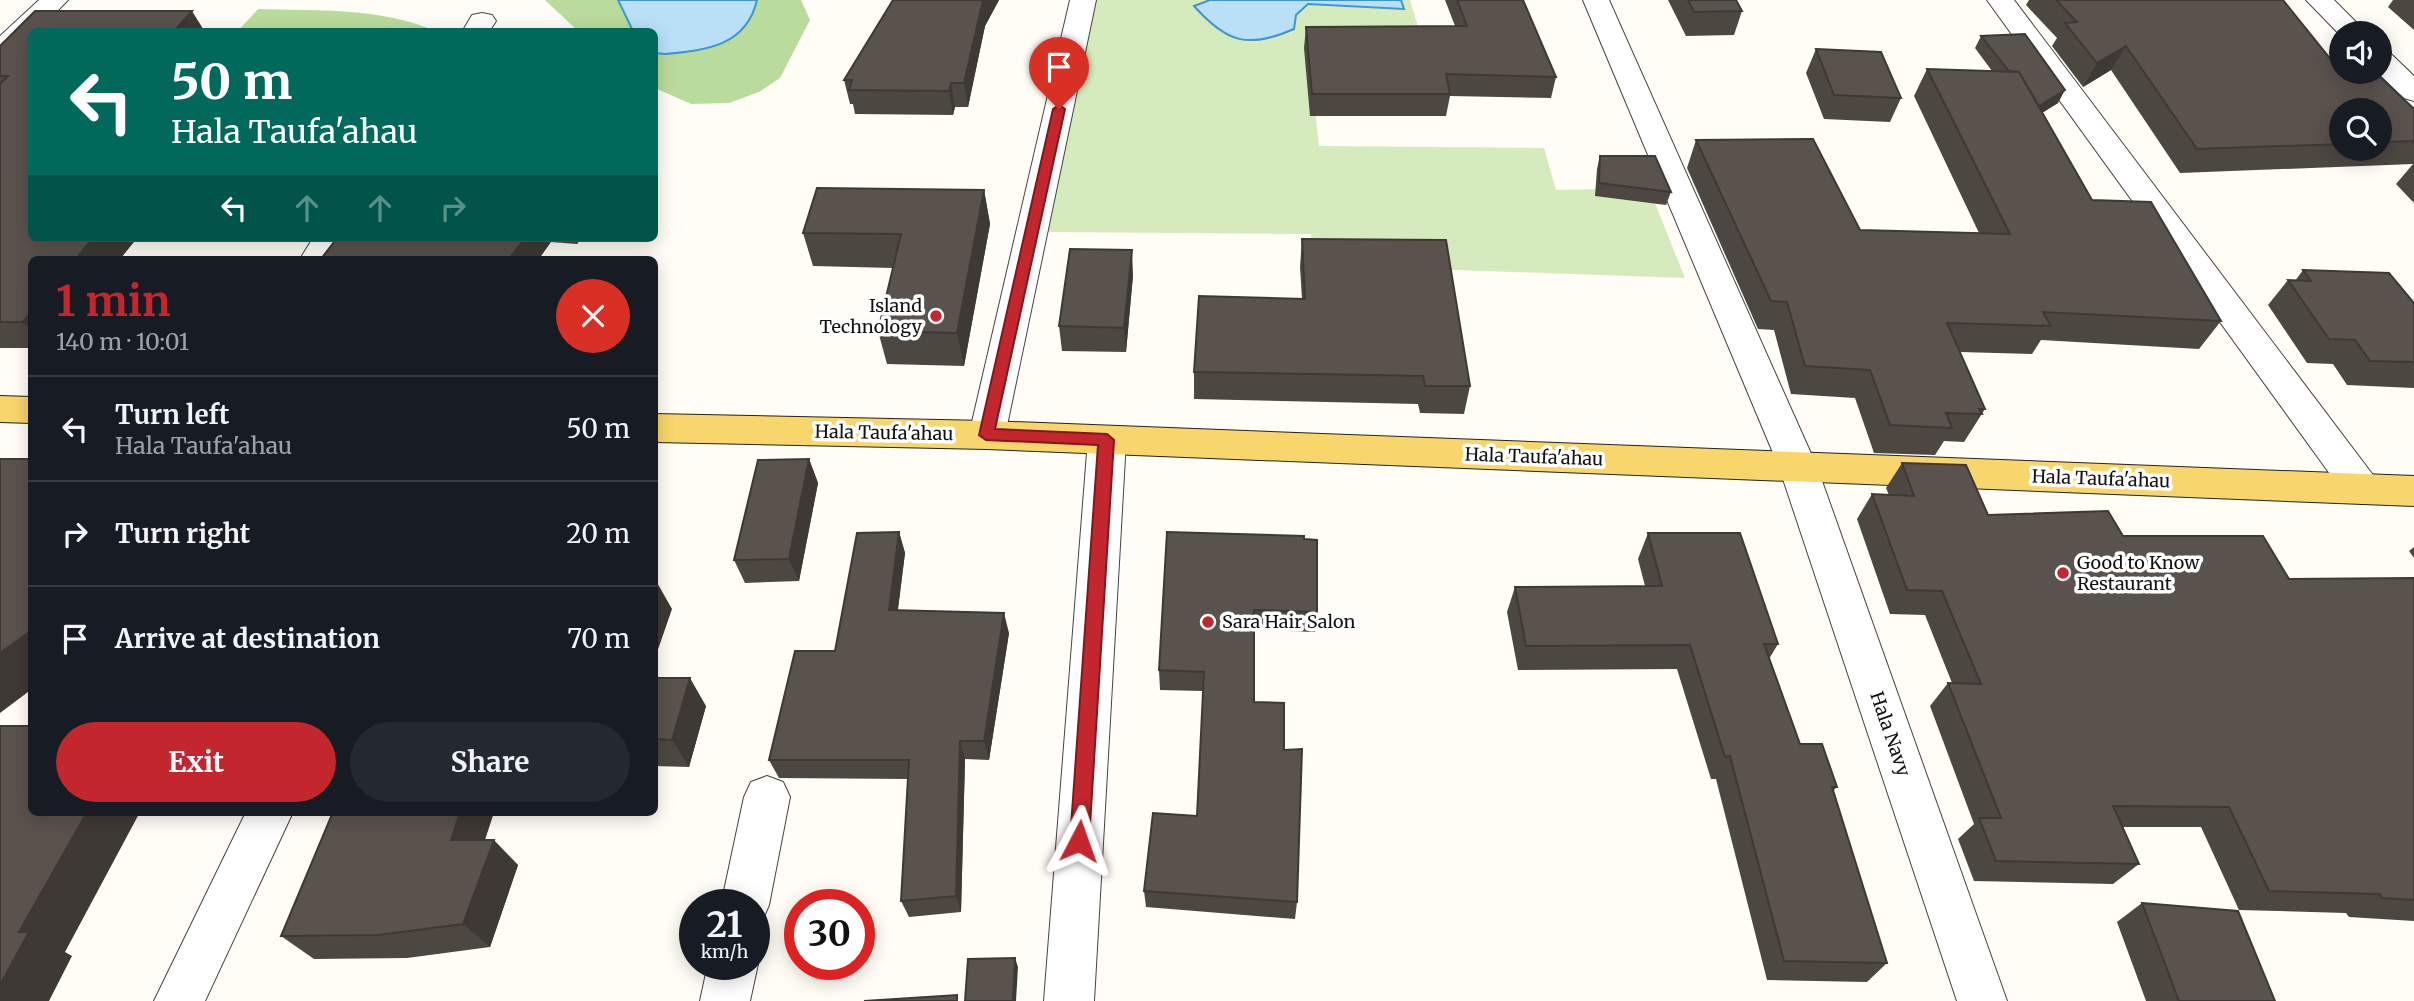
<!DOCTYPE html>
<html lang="en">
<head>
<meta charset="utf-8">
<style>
  :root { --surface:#171b24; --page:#242831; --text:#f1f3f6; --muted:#9ea1a6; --line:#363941; --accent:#c4262e }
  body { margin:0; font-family:Merriweather,serif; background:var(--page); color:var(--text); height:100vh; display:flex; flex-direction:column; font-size:26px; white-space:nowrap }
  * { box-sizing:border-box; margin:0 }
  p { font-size:23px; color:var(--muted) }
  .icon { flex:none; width:38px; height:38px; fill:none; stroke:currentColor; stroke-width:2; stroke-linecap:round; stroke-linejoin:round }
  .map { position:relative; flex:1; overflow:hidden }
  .drawer { position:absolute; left:28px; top:256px; width:630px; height:560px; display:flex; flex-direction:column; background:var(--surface); border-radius:10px; box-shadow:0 4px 18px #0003 }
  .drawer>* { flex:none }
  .hud { position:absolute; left:28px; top:28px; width:630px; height:214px; border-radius:10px; box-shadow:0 4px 18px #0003; background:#00695c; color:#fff; overflow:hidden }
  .buttons { position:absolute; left:2329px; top:21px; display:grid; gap:14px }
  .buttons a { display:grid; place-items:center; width:63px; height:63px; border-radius:50%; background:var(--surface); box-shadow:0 4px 18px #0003; font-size:35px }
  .speed { position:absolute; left:679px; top:889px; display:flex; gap:14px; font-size:35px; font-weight:700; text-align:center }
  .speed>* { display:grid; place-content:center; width:91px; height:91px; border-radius:50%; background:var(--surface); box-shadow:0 4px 18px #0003; line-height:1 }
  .speed small { font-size:18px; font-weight:400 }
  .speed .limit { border:10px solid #d22; background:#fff; color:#111 }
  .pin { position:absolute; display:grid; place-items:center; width:60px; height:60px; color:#fff; margin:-72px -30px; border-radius:50% 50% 50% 0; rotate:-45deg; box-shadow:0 0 7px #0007 }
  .pin .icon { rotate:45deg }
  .me { position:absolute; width:77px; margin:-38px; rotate:4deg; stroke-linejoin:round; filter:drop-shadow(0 0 5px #0008) }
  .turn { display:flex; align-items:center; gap:24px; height:147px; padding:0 28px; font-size:32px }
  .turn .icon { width:91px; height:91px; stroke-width:2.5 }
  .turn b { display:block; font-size:49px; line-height:60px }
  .lanes { display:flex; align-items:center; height:66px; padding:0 28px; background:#0003; justify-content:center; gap:35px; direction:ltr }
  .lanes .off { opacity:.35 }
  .round { display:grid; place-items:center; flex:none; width:74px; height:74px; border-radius:37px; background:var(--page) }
  .summary { display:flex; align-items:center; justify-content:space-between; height:119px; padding:0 28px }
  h1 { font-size:42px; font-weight:700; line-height:52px; color:var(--accent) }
  .cta { display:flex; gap:14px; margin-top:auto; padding:14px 28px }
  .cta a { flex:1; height:80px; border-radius:42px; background:var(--accent); color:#fff; font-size:28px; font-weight:700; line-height:80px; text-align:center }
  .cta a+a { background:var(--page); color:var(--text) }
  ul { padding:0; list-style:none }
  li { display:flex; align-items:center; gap:21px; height:105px; padding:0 28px; border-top:2px solid var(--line) }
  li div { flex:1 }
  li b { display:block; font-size:26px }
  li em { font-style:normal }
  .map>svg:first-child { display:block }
</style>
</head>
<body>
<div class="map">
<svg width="2414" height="1001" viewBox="0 0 2414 1001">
  <rect width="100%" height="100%" fill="#fffdf5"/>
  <path fill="#d5ebbd" d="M 1094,0 L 1410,0 L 1419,30 L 1306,29 L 1319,146 L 1544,148 L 1556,190 L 1649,188 L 1685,278 L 1313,265 L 1311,234 L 1048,232 L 1056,178 Z"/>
  <path fill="#b9dc9c" d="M 545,0 L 618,0 L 633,31 L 578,31 Z
    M 757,0 L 801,0 L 810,20 L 780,78 L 759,92 L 729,103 L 691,104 L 655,88 L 655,53 L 665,54 L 757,3 Z
    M 258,9 C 317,11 380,7 435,31 L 238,31 Z"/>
  <path fill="#b9e0f7" stroke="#3f96cf" stroke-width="2" d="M 618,0 L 757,0 C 746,47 705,50 665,54 L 655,53 L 654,32 L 633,31 Z
    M 1210,0 L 1401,0 L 1404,9 L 1308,4 L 1296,15 L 1294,29 C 1248,49 1227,43 1194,6 Z"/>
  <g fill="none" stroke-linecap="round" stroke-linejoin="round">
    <g stroke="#444" stroke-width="2">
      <path id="minor" d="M 39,0 L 68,0 L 37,32 L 32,32 L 32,37 L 10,57 L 0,59 L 0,36 Z
        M 1070,0 L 1096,0 L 1005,435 L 1000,445 L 987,449 L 974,445 L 969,435 Z
        M 1583,0 L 1609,0 L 1817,467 L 2007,1001 L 1957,1001 L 1779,467 Z
        M 1987,0 L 2014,0 L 2376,479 L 2381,489 L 2376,499 L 2362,504 L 2348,499 Z
        M 2306,0 L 2334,0 L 2367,33 L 2342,33 L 2342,37 Z
        M 482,13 L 492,15 L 496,21 L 489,32 L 462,32 L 472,15 Z
        M 2380,51 L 2390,53 L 2414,76 L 2414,101 L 2404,98 L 2377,72 L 2380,72 Z
        M 313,238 L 346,238 L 333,259 L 300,259 Z
        M 1107,426 L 1120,430 L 1126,440 L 1094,1001 L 1044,1001 L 1088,440 L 1094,430 Z
        M 767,776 L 783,782 L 790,797 L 769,905 L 762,921 L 754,925 L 754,905 L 721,905 L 744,797 L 751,782 Z
        M 246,812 L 293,812 L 205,1001 L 154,1001 Z
        M 754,956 L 758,964 L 750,1001 L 700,1001 L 708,964 L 754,964 Z"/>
    </g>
    <g stroke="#222" stroke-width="2">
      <path id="major" d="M 0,396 L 32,397 L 32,423 L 0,422 Z
        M 654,414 L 987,421 L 2414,476 L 2414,506 L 987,449 L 654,442 Z"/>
    </g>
    <use href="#minor" fill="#fff" fill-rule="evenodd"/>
    <use href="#major" fill="#f9d66b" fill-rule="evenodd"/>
  </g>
  <path fill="#4d4742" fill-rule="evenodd" d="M 893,0 L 999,0 L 985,26 L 968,107 L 955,107 L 953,115 L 855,114 L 853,104 L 850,104 L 844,80 Z
    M 1445,0 L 1523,0 L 1556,77 L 1551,98 L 1450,96 L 1446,116 L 1310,116 L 1304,48 L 1306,27 L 1455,26 Z
    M 1668,0 L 1736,0 L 1742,11 L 1734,35 L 1686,36 Z
    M 2029,0 L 2283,0 L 2336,66 L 2414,109 L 2414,203 L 2396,184 L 2413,164 L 2180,173 L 2111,70 L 2083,87 L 2052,46 L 2057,38 L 2026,5 ZM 2342,110 L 2380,110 L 2380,149 L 2342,149 Z
    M 2393,0 L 2414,0 L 2414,30 L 2388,7 Z
    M 32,32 L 137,238 L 120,259 L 32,259 L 32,348 L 0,348 L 0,46 Z
    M 1981,36 L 2058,103 L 2042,113 L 2092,200 L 2221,321 L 2199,349 L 2041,340 L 2032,354 L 1960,352 L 1985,409 L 1964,442 L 1944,441 L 1935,455 L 1874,453 L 1855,398 L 1791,394 L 1774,330 L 1758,329 L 1687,168 L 1696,140 L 1860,230 L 1979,233 L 1914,96 L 1927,69 L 1992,71 L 1975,48 Z
    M 1816,49 L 1901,98 L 1890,122 L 1824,119 L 1806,73 Z
    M 1600,156 L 1671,192 L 1666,205 L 1595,196 L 1597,169 Z
    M 984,190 L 990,224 L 964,366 L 887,364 L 878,331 L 893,268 L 813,266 L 803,233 Z
    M 337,238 L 581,238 L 577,244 L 551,242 Z
    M 1302,239 L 1470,386 L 1464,414 L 1420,413 L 1418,404 L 1194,399 L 1194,372 L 1302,299 L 1300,267 Z
    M 2303,270 L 2414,303 L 2414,388 L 2347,385 L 2333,364 L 2307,363 L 2268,305 L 2288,280 L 2295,281 Z
    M 1133,275 L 1126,352 L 1062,351 L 1059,326 Z
    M 809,459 L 818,483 L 799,581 L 745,583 L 734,560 Z
    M 1902,463 L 1988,515 L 2123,536 L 2289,579 L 2414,578 L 2414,921 L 2349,917 L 2346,913 L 2239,910 L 2201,827 L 2123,827 L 2139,864 L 2113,884 L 1974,881 L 1958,839 L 1974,824 L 1930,706 L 1948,683 L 1952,683 L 1925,615 L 1890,614 L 1857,519 L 1872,494 L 1889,495 L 1886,488 Z
    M 899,532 L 905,553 L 898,610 L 1009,633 L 989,760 L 965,759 L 961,912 L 909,917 L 901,901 L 908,779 L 779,778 L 769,760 L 835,651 Z
    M 1648,533 L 1778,644 L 1769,659 L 1800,744 L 1837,787 L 1833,791 L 1887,963 L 1867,982 L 1767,980 L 1716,779 L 1711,779 L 1677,669 L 1518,670 L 1507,612 L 1515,587 L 1645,586 L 1638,559 Z
    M 1304,539 L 1317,612 L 1315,632 L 1254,630 L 1254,702 L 1284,750 L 1297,902 L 1295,919 L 1146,907 L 1144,891 L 1197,816 L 1203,691 L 1160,690 L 1159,670 Z
    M 2414,547 L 2414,558 L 2409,551 Z
    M 654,678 L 706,706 L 689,767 L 654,766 Z
    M 494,812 L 485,840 L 518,865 L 490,947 L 407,958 L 314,959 L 281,936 Z
    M 2142,903 L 2275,1001 L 2146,1001 L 2117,922 Z"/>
  <path fill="#3f3936" d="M 983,0 L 999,0 L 985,26 L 968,107 L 964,83 Z
    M 192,11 L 205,32 L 173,32 Z
    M 2126,46 L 2111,70 L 2083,87 L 2097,63 Z
    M 951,83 L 955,107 L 953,115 L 949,91 Z
    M 2065,90 L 2058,103 L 2030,120 L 2037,107 Z
    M 984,190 L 990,224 L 964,366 L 957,333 Z
    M 93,238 L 137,238 L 120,259 L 76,259 Z
    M 525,238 L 549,238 L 551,242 L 539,259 L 509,259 Z
    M 574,238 L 581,238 L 577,244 Z
    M 1132,250 L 1133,275 L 1126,352 L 1124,328 Z
    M 32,312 L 32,331 L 23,322 Z
    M 809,459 L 818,483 L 799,581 L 789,559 Z
    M 899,532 L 905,553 L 895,630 L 889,610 Z
    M 655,579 L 672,609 L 654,661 L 654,581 Z
    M 1004,613 L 1009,633 L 989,760 L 984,741 Z
    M 32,630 L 32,689 L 0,713 L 0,653 Z
    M 690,678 L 706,706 L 689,767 L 672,740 Z
    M 960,741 L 965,759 L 961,912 L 956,896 Z
    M 87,812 L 140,812 L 65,952 L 72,956 L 49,1001 L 0,1001 L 0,985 L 19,932 Z
    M 460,812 L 494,812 L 476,865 L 451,840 Z
    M 494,840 L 518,865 L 490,947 L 463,924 Z
    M 1015,958 L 1018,967 L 1016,1001 L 1013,1001 Z"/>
  <path fill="#5a524d" stroke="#3f3936" stroke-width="2" d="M 893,0 L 983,0 L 964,83 L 951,83 L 949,91 L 849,90 L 852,80 L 844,80 Z
    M 1457,0 L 1523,0 L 1556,77 L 1446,74 L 1450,94 L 1312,94 L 1306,27 L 1467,26 Z
    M 1688,0 L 1736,0 L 1742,11 L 1694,12 Z
    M 2056,0 L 2283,0 L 2336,66 L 2342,65 L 2342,72 L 2375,72 L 2414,109 L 2414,141 L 2380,142 L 2380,110 L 2342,110 L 2342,144 L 2197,149 L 2126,46 L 2097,63 L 2065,23 L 2077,22 Z
    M 35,11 L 192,11 L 173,32 L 32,32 L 32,238 L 93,238 L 76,259 L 32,259 L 32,312 L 23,322 L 0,322 L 0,84 L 8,76 L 0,76 L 0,46 Z
    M 2025,34 L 2065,90 L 2039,106 L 2019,72 L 2009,71 L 1981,36 Z
    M 1816,49 L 1881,52 L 1901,98 L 1834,95 Z
    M 1927,69 L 2019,72 L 2092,200 L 2151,202 L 2221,321 L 2043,312 L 2051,326 L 1947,323 L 1985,409 L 1979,409 L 1982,414 L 1946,413 L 1952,428 L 1890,425 L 1870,370 L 1805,366 L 1787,302 L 1771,301 L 1696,140 L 1813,139 L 1860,230 L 2010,234 Z
    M 1600,156 L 1655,156 L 1671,192 L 1599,183 Z
    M 817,188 L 984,190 L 957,333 L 878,331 L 901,234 L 803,233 Z
    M 337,238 L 525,238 L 509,259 L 321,259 Z
    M 1302,239 L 1446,240 L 1470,386 L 1425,386 L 1423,376 L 1194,372 L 1199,296 L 1305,299 Z
    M 1070,249 L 1132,250 L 1124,328 L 1059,326 Z
    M 2303,270 L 2389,273 L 2414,303 L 2414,362 L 2370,361 L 2355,340 L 2329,339 L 2288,280 L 2311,281 Z
    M 0,459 L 32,459 L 32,630 L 0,653 Z
    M 809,459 L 789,559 L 734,560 L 758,460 Z
    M 1902,463 L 1966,465 L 1988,515 L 2108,511 L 2123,536 L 2263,536 L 2289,579 L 2414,578 L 2414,900 L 2382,898 L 2380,894 L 2269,891 L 2229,807 L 2113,806 L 2139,864 L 1996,861 L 1979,818 L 2001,818 L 1948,683 L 1981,684 L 1942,591 L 1907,590 L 1872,494 L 1914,496 Z
    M 899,532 L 889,610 L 1004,613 L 984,741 L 960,741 L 956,896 L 901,901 L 909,760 L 769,760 L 795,651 L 835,651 L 857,533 Z
    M 1167,532 L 1304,536 L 1304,539 L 1317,540 L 1317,612 L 1254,610 L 1254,702 L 1284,703 L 1284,750 L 1302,749 L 1297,902 L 1144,891 L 1153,813 L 1197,816 L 1204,672 L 1159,670 Z
    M 1648,533 L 1740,533 L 1778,644 L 1764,644 L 1800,744 L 1822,744 L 1837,787 L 1832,787 L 1887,963 L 1784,961 L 1730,756 L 1725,757 L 1690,645 L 1526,646 L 1515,587 L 1662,586 Z
    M 654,678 L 690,678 L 672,740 L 654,739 Z
    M 0,726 L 32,726 L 32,812 L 87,812 L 19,932 L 29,932 L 0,985 Z
    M 333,812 L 460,812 L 451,840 L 494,840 L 463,924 L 378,935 L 281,936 Z
    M 2142,903 L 2238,911 L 2275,1001 L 2179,1001 Z
    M 1015,958 L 1013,1001 L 965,1001 L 968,959 Z
    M 957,995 L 957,1001 L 864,1001 Z"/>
  <path fill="#c4262e" stroke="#7f191e" stroke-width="2" d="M 1059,105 L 1065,109 L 995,429 L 1107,434 L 1114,440 L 1089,841 L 1086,847 L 1079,850 L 1073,847 L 1070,841 L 1098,445 L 986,440 L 979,435 L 1053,109 Z"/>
  <g fill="#c4262e" stroke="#fff" stroke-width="2.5">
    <circle cx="936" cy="316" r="7"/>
    <circle cx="2063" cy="573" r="7"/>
    <circle cx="1208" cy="622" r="7"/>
  </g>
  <g text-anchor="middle" stroke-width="7" stroke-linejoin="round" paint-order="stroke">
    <g font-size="18" fill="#111" stroke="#fff" text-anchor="start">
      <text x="922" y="312" text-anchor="end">Island<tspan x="922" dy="21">Technology</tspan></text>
      <text x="2077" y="569">Good to Know<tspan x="2077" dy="21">Restaurant</tspan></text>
      <text x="1222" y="628">Sara Hair Salon</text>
    </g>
    <g font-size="18" fill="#111" stroke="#fff">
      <text transform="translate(884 433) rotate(1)" y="6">Hala Taufa'ahau</text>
      <text transform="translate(1534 457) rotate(2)" y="6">Hala Taufa'ahau</text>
      <text transform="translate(2101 479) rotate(2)" y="6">Hala Taufa'ahau</text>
      <text transform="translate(1890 734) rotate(71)" y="6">Hala Navy</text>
    </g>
  </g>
</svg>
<div class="buttons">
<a><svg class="icon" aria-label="sound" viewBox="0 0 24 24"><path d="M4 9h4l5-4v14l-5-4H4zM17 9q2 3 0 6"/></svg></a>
<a><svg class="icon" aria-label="search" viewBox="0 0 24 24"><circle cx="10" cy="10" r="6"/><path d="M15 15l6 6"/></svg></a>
</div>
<div class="speed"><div>21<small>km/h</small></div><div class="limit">30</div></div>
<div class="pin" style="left:1059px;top:109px;background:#d93025"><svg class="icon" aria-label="arrive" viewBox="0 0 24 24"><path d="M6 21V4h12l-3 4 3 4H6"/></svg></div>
<svg class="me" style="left:1079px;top:841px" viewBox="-20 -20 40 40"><path d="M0-17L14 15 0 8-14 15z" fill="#c4262e" stroke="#fff" stroke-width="4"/></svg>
<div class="hud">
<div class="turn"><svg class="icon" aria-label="left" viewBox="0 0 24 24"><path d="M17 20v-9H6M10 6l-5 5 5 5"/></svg><div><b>50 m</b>Hala Taufa'ahau</div></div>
<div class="lanes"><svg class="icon" aria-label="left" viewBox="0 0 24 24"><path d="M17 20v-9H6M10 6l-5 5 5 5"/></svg><svg class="icon off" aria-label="ahead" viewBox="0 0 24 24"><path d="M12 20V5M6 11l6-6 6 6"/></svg><svg class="icon off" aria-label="ahead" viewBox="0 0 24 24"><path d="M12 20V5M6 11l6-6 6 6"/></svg><svg class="icon off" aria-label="right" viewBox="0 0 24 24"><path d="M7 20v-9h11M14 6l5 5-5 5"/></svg></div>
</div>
<section class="drawer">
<div class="summary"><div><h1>1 min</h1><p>140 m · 10:01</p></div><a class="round" style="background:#d93025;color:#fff"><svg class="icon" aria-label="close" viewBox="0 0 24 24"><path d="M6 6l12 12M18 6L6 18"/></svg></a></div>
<ul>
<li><svg class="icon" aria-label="left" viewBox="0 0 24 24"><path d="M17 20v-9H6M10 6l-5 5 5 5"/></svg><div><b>Turn left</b><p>Hala Taufa'ahau</p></div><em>50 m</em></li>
<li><svg class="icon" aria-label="right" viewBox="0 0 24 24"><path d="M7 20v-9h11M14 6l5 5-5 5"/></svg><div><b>Turn right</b></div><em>20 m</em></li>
<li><svg class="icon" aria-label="arrive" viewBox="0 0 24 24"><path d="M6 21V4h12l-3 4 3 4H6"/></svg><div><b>Arrive at destination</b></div><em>70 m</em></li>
</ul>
<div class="cta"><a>Exit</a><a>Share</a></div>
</section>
</div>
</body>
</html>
